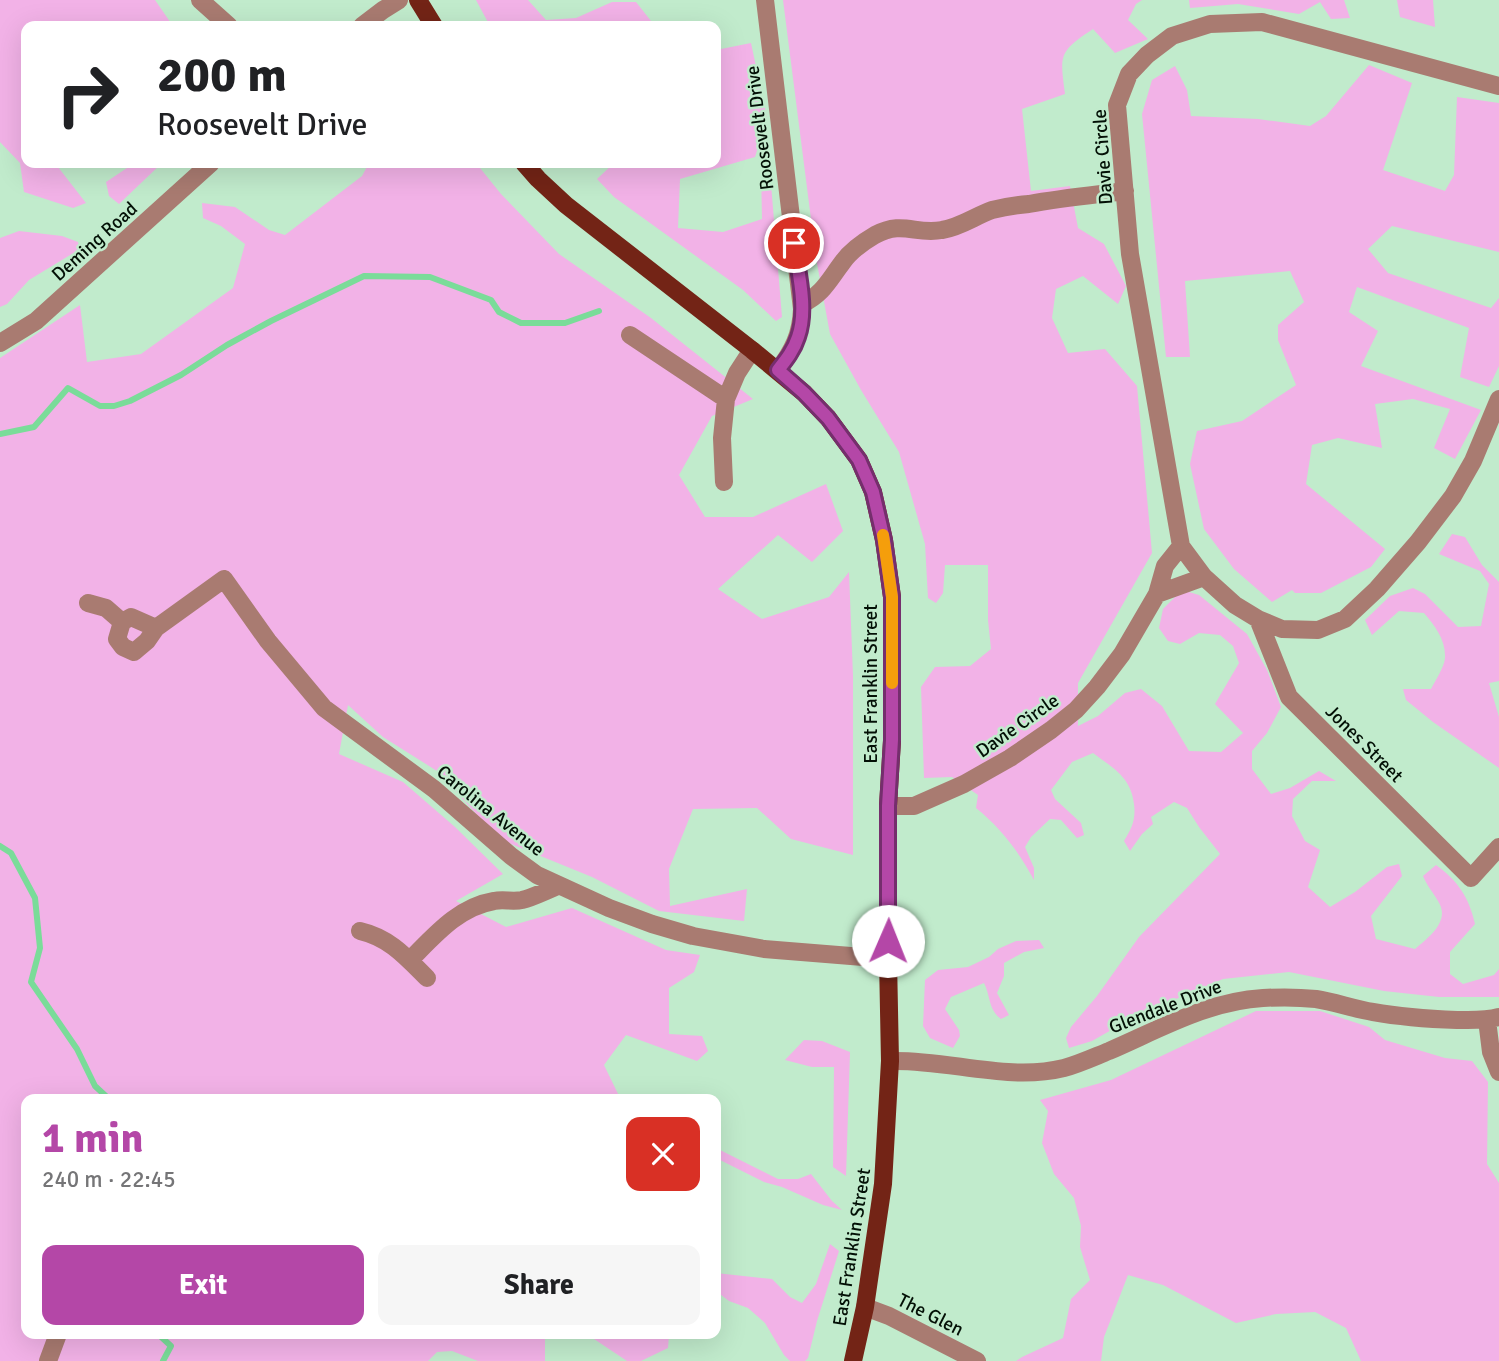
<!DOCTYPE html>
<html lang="en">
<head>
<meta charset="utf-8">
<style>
  :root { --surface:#fff; --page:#f6f6f6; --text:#202124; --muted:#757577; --accent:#b447a7 }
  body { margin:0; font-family:Signika,sans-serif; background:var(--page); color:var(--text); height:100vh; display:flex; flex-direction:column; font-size:26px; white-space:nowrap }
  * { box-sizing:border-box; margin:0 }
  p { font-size:23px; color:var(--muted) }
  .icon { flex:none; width:38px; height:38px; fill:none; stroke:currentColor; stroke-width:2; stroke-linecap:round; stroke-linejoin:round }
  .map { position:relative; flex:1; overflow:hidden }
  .details { position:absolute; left:21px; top:1094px; width:700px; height:245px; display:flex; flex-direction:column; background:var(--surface); border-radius:14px; box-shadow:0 7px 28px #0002 }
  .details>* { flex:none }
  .hud { position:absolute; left:21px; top:21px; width:700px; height:147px; border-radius:14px; box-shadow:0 7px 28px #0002; background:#fff; color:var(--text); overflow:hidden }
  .pin { position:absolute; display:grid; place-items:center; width:60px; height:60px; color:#fff; margin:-30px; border:4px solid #fff; border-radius:50%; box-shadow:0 2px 7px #0007 }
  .me { position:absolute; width:77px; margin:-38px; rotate:1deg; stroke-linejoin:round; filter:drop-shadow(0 0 5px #0008) }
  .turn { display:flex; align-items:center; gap:24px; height:147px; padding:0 21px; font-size:32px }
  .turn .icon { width:91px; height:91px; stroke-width:2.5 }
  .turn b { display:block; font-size:49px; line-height:60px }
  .round { display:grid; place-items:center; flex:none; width:74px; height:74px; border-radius:14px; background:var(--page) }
  .headline { display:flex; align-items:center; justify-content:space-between; height:119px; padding:0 21px }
  h1 { font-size:42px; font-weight:700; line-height:52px; color:var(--accent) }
  .action { display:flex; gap:14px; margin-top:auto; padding:14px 21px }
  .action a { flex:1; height:80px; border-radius:14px; background:var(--accent); color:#fff; font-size:28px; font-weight:700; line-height:80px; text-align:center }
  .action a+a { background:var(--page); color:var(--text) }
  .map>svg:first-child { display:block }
</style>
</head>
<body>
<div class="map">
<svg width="1499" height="1361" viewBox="0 0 1499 1361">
  <rect width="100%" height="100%" fill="#c1ebcc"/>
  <path fill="#f2b2e7" d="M 0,0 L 155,0 L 173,26 L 26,26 L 26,163 L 58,163 L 58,167 L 86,203 L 73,208 L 24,192 L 20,163 L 0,142 Z
    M 476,0 L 528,0 L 546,20 L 576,18 L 612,2 L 636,2 L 655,26 L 490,26 Z
    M 783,0 L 1142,0 L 1136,4 L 1128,20 L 1148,39 L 1115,53 L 1093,29 C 1058,52 1060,55 1065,94 L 1022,109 L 1031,191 L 1070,186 L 1078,228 L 1104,244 L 1126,286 L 1118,304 L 1083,276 L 1056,289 L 1052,318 L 1068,353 L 1105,349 L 1137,386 L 1152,553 L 1078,683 L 1078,726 L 1098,716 L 1125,693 L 1141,689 L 1162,706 L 1189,751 L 1221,752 L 1243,733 L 1215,704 L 1239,663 L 1233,646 L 1220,635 L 1199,633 L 1180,644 L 1168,641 L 1159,628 L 1163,609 L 1182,590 L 1199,595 L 1247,634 L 1267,670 L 1281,707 L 1267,733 L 1252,751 L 1252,769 L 1271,794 L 1290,788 L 1319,771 L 1336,781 L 1312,781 L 1293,799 L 1292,816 L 1305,841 L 1320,850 L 1308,887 L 1330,907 L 1355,892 L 1387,867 L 1399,864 L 1402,876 L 1371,916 L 1376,939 L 1415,949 C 1429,937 1451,921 1438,901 C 1433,892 1427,886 1423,876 L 1436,865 C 1458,881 1469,897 1475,924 L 1450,952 L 1450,974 L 1463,984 L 1494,975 L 1499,969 L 1499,997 L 1439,997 L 1384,991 L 1289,972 L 1223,979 L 1136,1016 L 1092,1041 L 1069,1048 L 1066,1038 L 1071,1027 L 1097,996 L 1139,937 L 1220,854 L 1199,827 L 1187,808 L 1174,802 L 1151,817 L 1153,824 L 1142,834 L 1130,851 L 1124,841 C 1132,828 1136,819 1134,804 C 1131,777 1113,768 1093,753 L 1072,762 L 1051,790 L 1055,799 L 1081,823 L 1084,835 L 1077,838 L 1061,820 L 1050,819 L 1031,837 L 1025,847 L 1034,868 L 1034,880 C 1019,852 1001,828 976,808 L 978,795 L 952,777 L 924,778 L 921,687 L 935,667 L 970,666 L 991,649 L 988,620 L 988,565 L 945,565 L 943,593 L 936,603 L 928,598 L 925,544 L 899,452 L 861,390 L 830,334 L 816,258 Z
    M 1189,0 L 1344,0 L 1350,18 L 1331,19 L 1320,2 L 1299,14 L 1238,4 L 1190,8 Z
    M 1397,0 L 1433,0 L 1435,27 L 1400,17 Z
    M 751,43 L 767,118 L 755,157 L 680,179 L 678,228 L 723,232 L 762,219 L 761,169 L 770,172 L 782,317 L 776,321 L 743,290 L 614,197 L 597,179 L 614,163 L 716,163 L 716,50 Z
    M 1369,65 L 1412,83 L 1383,170 L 1445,191 L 1454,175 L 1457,97 L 1499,103 L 1499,252 L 1392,226 L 1368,249 L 1388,273 L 1491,308 L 1499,298 L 1499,366 L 1489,387 L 1460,377 L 1469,328 L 1357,287 L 1349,312 L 1378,331 L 1361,366 L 1481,410 L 1455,459 L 1434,448 L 1450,409 L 1413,399 L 1375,404 L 1382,448 L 1338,438 L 1312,445 L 1306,484 L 1385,549 L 1371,567 L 1321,593 L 1295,593 L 1292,590 L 1272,602 L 1234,569 L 1204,529 L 1190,464 L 1197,431 L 1242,421 L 1296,385 L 1278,340 L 1278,325 L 1304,302 L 1290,271 L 1185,281 L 1190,357 L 1166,357 L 1142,114 L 1152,80 L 1175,66 L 1187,90 L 1191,116 L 1258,119 L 1310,126 L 1326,116 Z
    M 131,163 L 162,163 L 119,204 L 109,196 L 106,182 L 127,168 Z
    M 369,163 L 476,163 L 501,194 L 559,254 L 651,318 L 753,399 L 712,416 L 679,475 L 705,517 L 753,517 L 826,484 L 843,531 L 812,562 L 778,535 L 718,589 L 762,619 L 829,597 L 849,572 L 853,676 L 853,855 L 791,839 L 757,808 L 693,809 L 669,869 L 670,906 L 747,889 L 744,921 L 659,911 L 592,877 L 499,839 L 437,771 L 383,737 L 348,705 L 339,754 L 403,782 L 455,827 L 503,874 L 456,901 L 506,927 L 572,908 L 666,950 L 700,955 L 694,972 L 669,988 L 669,1034 L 702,1036 L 708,1051 L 697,1061 L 626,1035 L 604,1065 L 620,1098 L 642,1096 L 645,1099 L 26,1099 L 26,1334 L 545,1334 L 545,1361 L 478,1361 L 452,1351 L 437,1352 L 428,1361 L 0,1361 L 0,358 L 80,305 L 87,362 L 141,354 L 233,288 L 245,244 L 221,226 L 203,218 L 202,203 L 235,207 L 269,230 L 285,235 L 362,176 Z
    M 19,231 L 62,236 L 78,242 L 80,249 L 29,280 L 7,304 L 0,307 L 0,238 Z
    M 1452,534 L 1465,537 L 1482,565 L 1499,582 L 1499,681 L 1489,683 L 1499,717 L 1499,768 L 1433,722 L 1406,700 L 1403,689 L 1431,689 C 1435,681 1444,668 1445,658 C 1446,640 1435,626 1424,613 L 1399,611 L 1372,635 L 1365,620 L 1390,596 L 1413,588 L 1425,594 L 1458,627 L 1481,626 L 1489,584 L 1480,571 L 1439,554 Z
    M 1039,940 L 1044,948 L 1024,952 L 1004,963 L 1004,976 L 997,993 L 1009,1015 L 1001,1019 C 988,1009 991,997 984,983 L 951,997 L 945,1009 L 959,1030 L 960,1036 L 953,1048 L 930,1038 L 923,1026 L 925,980 L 938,970 L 968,967 L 989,957 L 998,949 L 1016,941 Z
    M 1256,1011 L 1320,1011 L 1369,1027 L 1385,1040 L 1445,1058 L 1472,1061 L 1488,1082 L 1487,1164 L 1499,1183 L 1499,1361 L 1361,1361 L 1346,1328 L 1315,1312 L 1276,1314 L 1236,1323 L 1163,1285 L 1128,1275 L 1104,1337 L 1101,1361 L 1016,1361 L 1022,1357 L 1063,1338 L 1071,1299 L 1090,1280 L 1080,1247 L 1081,1226 L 1074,1198 L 1054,1174 L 1042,1143 L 1048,1111 L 1040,1100 L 1111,1080 Z
    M 804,1040 L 822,1041 L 850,1052 L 846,1176 L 833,1167 L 834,1067 L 812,1067 L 785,1060 Z
    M 716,1148 L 778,1179 L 798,1179 L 811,1174 L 832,1201 L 842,1210 L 823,1205 L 782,1187 L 764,1182 L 716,1158 Z
    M 830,1244 L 839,1251 L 817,1321 L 808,1358 L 805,1361 L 790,1361 L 784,1355 L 765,1323 L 748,1308 L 729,1301 L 716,1291 L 716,1273 L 772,1279 L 790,1297 L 802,1303 L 816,1284 Z
    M 574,1334 L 667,1334 L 669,1335 L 668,1348 L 641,1361 L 627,1361 L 594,1339 Z"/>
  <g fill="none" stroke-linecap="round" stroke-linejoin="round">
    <path stroke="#7adc99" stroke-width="6" d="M 0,434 L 34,427 L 68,388 L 100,406 L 114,406 L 130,401 L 181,375 L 227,345 L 271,321 L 364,276 L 430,277 L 491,300 L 499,312 L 521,323 L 565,323 L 599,311
      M 0,846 L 11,853 L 35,898 L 40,948 L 31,982 L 77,1049 L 95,1086 L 109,1099
      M 158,1334 L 171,1346 L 163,1361"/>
    <path stroke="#a97b71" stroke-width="18" d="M 200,0 L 229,26
      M 765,0 L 802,309 C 801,334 793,351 778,370
      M 362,26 L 383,10 L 399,0
      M 1499,86 L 1262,22 L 1210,24 L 1172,36 L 1147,55 L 1129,74 L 1117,105 L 1130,254 L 1181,546 L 1204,577 L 1235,605 L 1258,619 L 1282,629 L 1318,630 L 1345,619 L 1377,589 L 1418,542 L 1453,496 L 1473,461 L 1499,399
      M 802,304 C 823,294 829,280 842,263 C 850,251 863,242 875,235 C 903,220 915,235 942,230 C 961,227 975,216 992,210 C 1004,207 1017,205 1029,204 C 1061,198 1093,195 1125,191
      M 630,335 L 726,399
      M 0,343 L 36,321 L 211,163
      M 724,482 L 722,438 L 726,399 L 737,373 L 752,350
      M 1157,594 L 1204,577
      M 88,603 L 106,608 L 122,622
      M 1258,619 L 1289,697 L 1471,878 L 1499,847
      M 156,628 L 131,617 L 122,622 L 117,639 L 123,647 L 134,652 L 147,641 L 156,628 L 224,579 L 268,641 L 324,708 L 434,789 L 511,856 L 537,875 L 609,908 L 652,924 L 693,936 L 764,949 L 888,959
      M 888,806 L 914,806 L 964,784 L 1010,758 L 1051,730 L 1076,710 L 1097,687 L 1122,654 L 1157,594 L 1165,566 L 1181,546
      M 360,931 C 390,938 406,957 427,978
      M 410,960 C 434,936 458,907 494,901 C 503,899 513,902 522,900 C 534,897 547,890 558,886
      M 1487,1020 L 1491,1052 L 1499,1072
      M 890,1061 C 947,1059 1008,1082 1064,1068 C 1079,1064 1094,1057 1109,1051 C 1158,1030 1208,1001 1263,998 C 1281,997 1298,997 1316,999 C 1335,1002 1354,1009 1373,1012 C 1401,1017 1429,1019 1457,1020 C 1471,1020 1485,1021 1499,1017
      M 865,1307 L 889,1316 L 977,1361
      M 48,1361 L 58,1334"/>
    <path stroke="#732416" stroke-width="18" d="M 418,0 L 434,26
      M 524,163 L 538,179 L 566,205 L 752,350 L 804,393 L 828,418 L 859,460 L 873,492 L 884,540 L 892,597 L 892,741 L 888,806 L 888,959 L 890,1061 L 883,1184 L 865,1307 L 853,1361"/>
  </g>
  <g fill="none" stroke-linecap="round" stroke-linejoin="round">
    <g stroke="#752e6d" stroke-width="18">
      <path id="route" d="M 794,243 C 798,272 808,309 798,337 C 794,350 786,360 778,370 L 804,393 L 828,418 L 859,460 L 873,492 L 884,540 L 892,597 L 892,740 L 888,806 L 888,941"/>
    </g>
    <use href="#route" stroke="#b447a7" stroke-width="12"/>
    <path stroke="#f59e0b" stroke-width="12" d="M 883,535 L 892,597 L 892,683"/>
  </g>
  <g text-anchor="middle" stroke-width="5" stroke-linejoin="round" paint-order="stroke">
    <g font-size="19" fill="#031006" stroke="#c1ebcc">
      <text transform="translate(759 128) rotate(-97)" y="7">Roosevelt Drive</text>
      <text transform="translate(1102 157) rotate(-94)" y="7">Davie Circle</text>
      <text transform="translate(94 241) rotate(-42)" y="7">Deming Road</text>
      <text transform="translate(870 684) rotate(-90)" y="7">East Franklin Street</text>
      <text transform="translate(1017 725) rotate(-35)" y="7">Davie Circle</text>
      <text transform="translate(1365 743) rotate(45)" y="7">Jones Street</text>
      <text transform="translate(491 810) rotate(39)" y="7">Carolina Avenue</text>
      <text transform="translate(1165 1006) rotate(-21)" y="7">Glendale Drive</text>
      <text transform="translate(851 1247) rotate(-81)" y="7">East Franklin Street</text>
      <text transform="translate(931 1314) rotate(27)" y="7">The Glen</text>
    </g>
  </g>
</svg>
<div class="pin" style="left:794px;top:243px;background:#d93025"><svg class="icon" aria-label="arrive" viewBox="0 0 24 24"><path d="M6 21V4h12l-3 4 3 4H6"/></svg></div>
<svg class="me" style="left:888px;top:941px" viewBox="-20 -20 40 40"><circle r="19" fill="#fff"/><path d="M0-13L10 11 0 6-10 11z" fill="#b447a7"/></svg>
<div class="hud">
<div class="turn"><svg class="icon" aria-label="right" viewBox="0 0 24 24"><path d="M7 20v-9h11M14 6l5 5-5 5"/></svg><div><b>200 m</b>Roosevelt Drive</div></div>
</div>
<section class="details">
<div class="headline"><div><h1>1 min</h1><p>240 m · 22:45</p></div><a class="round" style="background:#d93025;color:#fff"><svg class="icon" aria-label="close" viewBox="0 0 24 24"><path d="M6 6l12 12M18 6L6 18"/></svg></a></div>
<div class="action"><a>Exit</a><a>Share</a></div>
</section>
</div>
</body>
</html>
